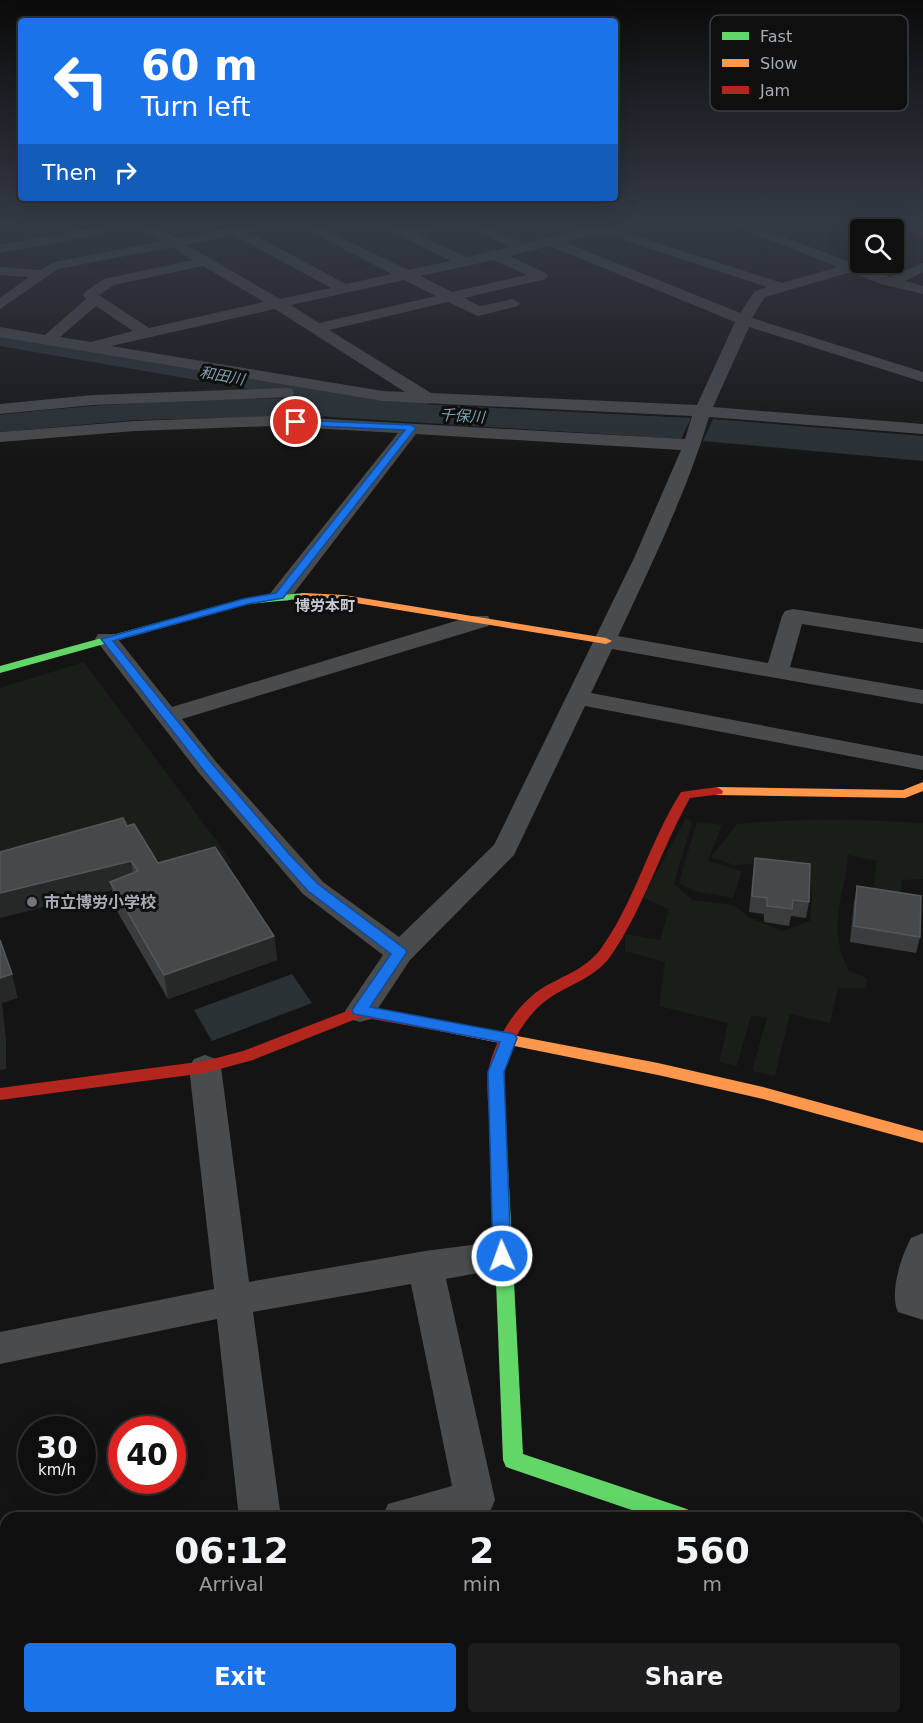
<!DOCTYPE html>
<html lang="en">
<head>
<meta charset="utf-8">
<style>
  :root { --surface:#0f0f0f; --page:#1d1d1d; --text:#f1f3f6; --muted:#9b9c9e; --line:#2f2f2f; --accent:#1a73e8 }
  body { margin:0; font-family:"DejaVu Sans","Noto Sans JP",sans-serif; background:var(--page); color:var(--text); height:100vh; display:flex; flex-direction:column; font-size:22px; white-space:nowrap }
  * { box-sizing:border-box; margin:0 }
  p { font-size:20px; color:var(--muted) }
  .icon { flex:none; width:33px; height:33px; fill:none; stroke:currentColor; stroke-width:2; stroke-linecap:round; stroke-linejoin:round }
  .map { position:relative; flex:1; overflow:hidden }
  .panel { position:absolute; left:0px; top:1512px; width:924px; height:212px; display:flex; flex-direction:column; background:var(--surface); border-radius:18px 18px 0 0; box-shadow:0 6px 24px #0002,0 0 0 2px var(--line) }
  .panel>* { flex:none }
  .guide { position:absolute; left:18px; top:18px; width:600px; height:183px; border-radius:6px; box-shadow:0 6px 24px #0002,0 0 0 2px var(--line); background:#1a73e8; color:#fff; overflow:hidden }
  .buttons { position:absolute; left:850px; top:219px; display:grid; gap:12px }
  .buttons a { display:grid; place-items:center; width:54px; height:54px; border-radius:6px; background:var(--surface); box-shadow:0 6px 24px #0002,0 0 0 2px var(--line); font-size:30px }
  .speed { position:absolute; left:18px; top:1416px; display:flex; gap:12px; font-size:30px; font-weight:700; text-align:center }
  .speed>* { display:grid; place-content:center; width:78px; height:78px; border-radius:50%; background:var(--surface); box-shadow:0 6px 24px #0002,0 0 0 2px var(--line); line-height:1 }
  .speed small { font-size:15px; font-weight:400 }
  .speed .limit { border:9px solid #d22; background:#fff; color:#111 }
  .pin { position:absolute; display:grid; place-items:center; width:51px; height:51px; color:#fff; margin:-26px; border:3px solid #fff; border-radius:50%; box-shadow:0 2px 6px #0007 }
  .me { position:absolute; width:66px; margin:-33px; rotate:358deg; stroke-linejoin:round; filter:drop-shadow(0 0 4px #0008) }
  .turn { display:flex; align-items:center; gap:21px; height:126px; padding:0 24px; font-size:27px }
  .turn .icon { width:78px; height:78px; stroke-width:2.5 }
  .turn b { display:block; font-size:42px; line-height:51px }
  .then { display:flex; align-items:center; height:57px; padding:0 24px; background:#0003; gap:12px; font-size:22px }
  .eta { display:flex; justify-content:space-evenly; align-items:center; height:102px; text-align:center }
  .eta b { font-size:36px; font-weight:700; line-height:42px }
  .cta { display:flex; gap:12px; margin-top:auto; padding:12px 24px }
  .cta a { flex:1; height:69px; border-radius:6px; background:var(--accent); color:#fff; font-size:24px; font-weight:700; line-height:69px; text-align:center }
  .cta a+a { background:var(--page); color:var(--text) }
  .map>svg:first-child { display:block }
</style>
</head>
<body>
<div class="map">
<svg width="923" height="1723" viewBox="0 0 923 1723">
  <rect width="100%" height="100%" fill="#141414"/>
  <path fill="#191e19" d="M 84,662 L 233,863 L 175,879 L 134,833 L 0,873 L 0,688 Z
    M 686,818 L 692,822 L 674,884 L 692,900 L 734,905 L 750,918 L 782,931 L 810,921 L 812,897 L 810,874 L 777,862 L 734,865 L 711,857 L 737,824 C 800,818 860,819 923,823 L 923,879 L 902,880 L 900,904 L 872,898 L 877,861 L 848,855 C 844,901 826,927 849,971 L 867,978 L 866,988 L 838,988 L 830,1023 L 790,1014 L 775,1076 L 752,1071 L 767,1018 L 751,1015 L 737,1066 L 719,1062 L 728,1023 L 659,1006 L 665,962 L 625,951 L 625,934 L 660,940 L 669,909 L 643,898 Z
    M 697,822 L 722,825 L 708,861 L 742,871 L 733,898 L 694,891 L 679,882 Z"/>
  <path fill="#293135" d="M 328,396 L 396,403 L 691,418 L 681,439 L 316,416 L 135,420 L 0,432 L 0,415 C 105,403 212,397 318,399 Z
    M 713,419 L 923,436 L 923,461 L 703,441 Z
    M 292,974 L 312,1003 L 212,1041 L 194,1010 Z"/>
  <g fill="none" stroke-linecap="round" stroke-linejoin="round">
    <path fill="#293135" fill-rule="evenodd" d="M 0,330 L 417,400 L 427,403 L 431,409 L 427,415 L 417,418 L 0,346 Z"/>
    <path fill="#494b4d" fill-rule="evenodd" d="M 135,224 L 151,224 L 176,238 L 251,224 L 279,224 L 277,227 L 249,232 L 346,284 L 392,274 L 296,224 L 313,224 L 408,270 L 451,261 L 377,224 L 395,224 L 405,229 L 430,224 L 457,224 L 455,227 L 417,234 L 466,257 L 510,247 L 464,224 L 482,224 L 525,244 L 599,224 L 631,224 L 617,230 L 782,283 L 838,267 L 730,224 L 749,224 L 890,277 L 923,263 L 923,272 L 905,281 L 923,286 L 923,294 L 881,284 L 851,272 L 765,297 L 752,318 L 923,372 L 923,382 L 749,327 L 713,407 L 923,424 L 923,434 L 709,417 C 687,492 651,565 618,636 L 768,663 L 782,616 L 785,611 L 793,609 L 923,629 L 923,643 L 802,624 L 790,667 L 923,690 L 923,704 L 612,649 L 591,693 L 923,756 L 923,770 L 585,706 L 514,855 L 410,960 L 371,1019 L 360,1022 L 349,1019 L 345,1011 L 383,955 L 303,894 L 199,773 L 95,639 L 98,634 L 114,634 L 172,707 L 472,616 L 488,616 L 491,621 L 488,626 L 182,719 L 217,763 L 323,882 L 399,937 L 494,845 L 635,556 L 681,450 L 416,434 L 288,601 L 272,601 L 269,596 L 272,591 L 398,433 L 273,426 L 135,431 L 0,442 L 0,432 L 135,421 L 273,416 L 685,439 L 692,416 L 383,401 L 0,337 L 0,327 L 45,335 L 86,299 L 83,295 L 85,292 L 104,279 L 193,260 L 172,247 L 58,269 L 0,309 L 0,298 L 29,277 L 0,275 L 0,267 L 40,270 L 54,262 L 162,241 ZM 602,233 L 767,287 L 755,291 L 740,313 L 565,242 ZM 234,235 L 331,288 L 280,299 L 187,245 ZM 550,246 L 735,322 L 697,405 L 431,393 L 329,330 L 448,302 L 478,316 L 518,306 L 520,303 L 513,299 L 480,306 L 464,298 L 546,279 L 548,276 L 546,273 L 509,256 ZM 494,260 L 527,275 L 452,292 L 420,276 ZM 203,266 L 264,302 L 149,328 L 99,295 L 114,285 ZM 404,280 L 436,296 L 319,323 L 291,305 ZM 96,306 L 133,331 L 91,342 L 60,337 ZM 275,309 L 405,392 L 383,391 L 111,346 Z
      M 97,227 L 104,231 L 102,234 L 0,253 L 0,245 Z
      M 286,388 L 292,389 L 294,393 L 292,397 L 93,405 L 0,414 L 0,404 L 93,395 Z
      M 205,1055 L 216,1059 L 221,1067 L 249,1282 L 425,1251 L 502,1241 L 515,1246 L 520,1256 L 515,1266 L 446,1279 L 495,1500 L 489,1514 L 479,1518 L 382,1518 L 388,1504 L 452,1486 L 411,1284 L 253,1312 L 281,1518 L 239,1518 L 217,1319 L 0,1364 L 0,1332 L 214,1289 L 189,1067 L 194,1059 Z
      M 923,1233 L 923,1320 L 898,1312 C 889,1293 901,1257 911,1238 Z
      M 918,1577 L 923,1579 L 923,1624 L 918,1621 Z
      M 6,1588 L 6,1632 L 0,1633 L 0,1589 Z
      M 262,1718 L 308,1718 L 309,1723 L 263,1723 Z
      M 652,1718 L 698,1718 L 698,1723 L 652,1723 Z"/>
    <path fill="#63d668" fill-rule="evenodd" d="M 304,593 L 308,594 L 308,598 L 248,604 L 0,673 L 0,666 L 247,598 Z
      M 498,1122 L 504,1124 L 506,1128 L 523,1454 L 684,1508 L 691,1511 L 694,1518 L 655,1518 L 506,1467 L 503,1460 L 490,1128 L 492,1124 Z"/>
    <path fill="#ff974d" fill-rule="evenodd" d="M 304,593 L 344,595 L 606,638 L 612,641 L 606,644 L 344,601 L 300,598 L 300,594 Z
      M 923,782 L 923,791 L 905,798 L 717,795 L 711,791 L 717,787 L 903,790 Z
      M 455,1024 L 658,1063 L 763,1087 L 923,1131 L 923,1143 L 763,1099 L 658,1075 L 450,1033 L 447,1029 L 450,1025 Z"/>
    <path fill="#b3261e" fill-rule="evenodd" d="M 882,224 L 893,224 L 923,232 L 923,236 Z
      M 717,787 L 723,791 L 722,794 L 690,798 C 661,849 644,908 610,957 C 596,976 574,983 554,995 C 527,1011 506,1047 504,1078 C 503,1095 506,1111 506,1128 L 504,1132 L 498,1134 L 492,1132 L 490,1128 C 489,1110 486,1091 488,1073 C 493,1042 516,1004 544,987 C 563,976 585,969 600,950 C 635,902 649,842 681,792 Z
      M 360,1006 L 455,1024 L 460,1025 L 463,1029 L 460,1033 L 455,1034 L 361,1017 L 253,1060 L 205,1073 L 0,1100 L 0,1088 L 205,1061 L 243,1051 Z"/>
  </g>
  <path fill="#3a3c3d" d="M 127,826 L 158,863 L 274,936 L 277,960 L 168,999 L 114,906 L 112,890 L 0,852 Z
    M 755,858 L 809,902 L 806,918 L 791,916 L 789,926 L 764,922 L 764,914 L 749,912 L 753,873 Z
    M 857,886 L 920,937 L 916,953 L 850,942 L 854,902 Z"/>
  <path fill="#262727" d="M 131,861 L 135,885 L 110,882 L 112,890 L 0,918 L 0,893 Z
    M 274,936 L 277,960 L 168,999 L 164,975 Z
    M 12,974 L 18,998 L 2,1003 L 6,1040 L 6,1069 L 0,1070 L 0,978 Z"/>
  <path fill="#46484a" stroke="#55585b" stroke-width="1.5" d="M 123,818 L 127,826 L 134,824 L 158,863 L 215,847 L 274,936 L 164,975 L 110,882 L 138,871 L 131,861 L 0,893 L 0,852 Z
    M 755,858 L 810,864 L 809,902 L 793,900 L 792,909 L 767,906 L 767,898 L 752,896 Z
    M 857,886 L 921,896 L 920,937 L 854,926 Z
    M 0,940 L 12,974 L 0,978 Z"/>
  <linearGradient id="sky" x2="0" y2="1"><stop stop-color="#0b0b0b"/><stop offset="0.48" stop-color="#343a45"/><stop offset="1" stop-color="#343a45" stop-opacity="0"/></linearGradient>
  <rect width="923" height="465" fill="url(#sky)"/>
  <path fill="#1a73e8" stroke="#114b97" stroke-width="1.5" d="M 293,420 L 411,425 L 416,428 L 283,598 L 248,604 L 113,641 L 213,765 L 290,855 L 318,884 L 405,949 L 407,952 L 370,1007 L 514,1034 L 517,1038 L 504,1072 L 511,1256 L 509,1261 L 502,1263 L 496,1261 L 493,1256 L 488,1072 L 500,1042 L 354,1014 L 352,1011 L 354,1007 L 391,954 L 308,891 L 281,861 L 204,771 L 101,639 L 243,599 L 276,593 L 405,430 L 296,425 L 292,422 Z"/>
  <circle fill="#73777d" stroke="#0f0f10" stroke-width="2" cx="32" cy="902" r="6"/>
  <g text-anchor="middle" stroke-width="6" stroke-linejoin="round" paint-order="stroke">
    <g font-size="15" font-style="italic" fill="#7fa0ae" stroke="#0f0f10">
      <text transform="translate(222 376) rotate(10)" y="5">和田川</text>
      <text transform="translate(462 416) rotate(4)" y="5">千保川</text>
    </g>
    <g font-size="15" font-weight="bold" fill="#c7cbd1" stroke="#0f0f10">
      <text x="325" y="611">博労本町</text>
    </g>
    <g font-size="16" font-weight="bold" fill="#a6adb5" stroke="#0f0f10" text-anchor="start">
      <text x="44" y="908">市立博労小学校</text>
    </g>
  </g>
  <rect x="710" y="15" width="198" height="96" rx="9" fill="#0f0f10" stroke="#3c3e42" stroke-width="1.5"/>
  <rect x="722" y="32" width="27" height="8" fill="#63d668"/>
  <rect x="722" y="59" width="27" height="8" fill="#ff974d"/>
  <rect x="722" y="86" width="27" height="8" fill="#b3261e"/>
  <g font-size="16" fill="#a6adb5">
    <text x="760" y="42">Fast</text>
    <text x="760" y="69">Slow</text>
    <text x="760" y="96">Jam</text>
  </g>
</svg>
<div class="buttons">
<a><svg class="icon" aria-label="search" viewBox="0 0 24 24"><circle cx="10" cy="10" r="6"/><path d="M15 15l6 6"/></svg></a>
</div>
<div class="speed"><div>30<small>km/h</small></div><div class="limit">40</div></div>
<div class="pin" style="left:296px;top:422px;background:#d93025"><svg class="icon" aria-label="arrive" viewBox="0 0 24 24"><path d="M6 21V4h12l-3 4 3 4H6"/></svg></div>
<svg class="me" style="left:502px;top:1256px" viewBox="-20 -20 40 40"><circle r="17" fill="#1a73e8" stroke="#fff" stroke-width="3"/><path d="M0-11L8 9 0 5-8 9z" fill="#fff"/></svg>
<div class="guide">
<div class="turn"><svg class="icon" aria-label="left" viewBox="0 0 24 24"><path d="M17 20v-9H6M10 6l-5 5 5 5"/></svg><div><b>60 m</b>Turn left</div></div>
<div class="then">Then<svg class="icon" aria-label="right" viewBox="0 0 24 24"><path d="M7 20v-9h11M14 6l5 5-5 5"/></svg></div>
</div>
<section class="panel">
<div class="eta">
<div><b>06:12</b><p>Arrival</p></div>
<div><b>2</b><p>min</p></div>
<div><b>560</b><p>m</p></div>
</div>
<div class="cta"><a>Exit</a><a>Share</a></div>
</section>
</div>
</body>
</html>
